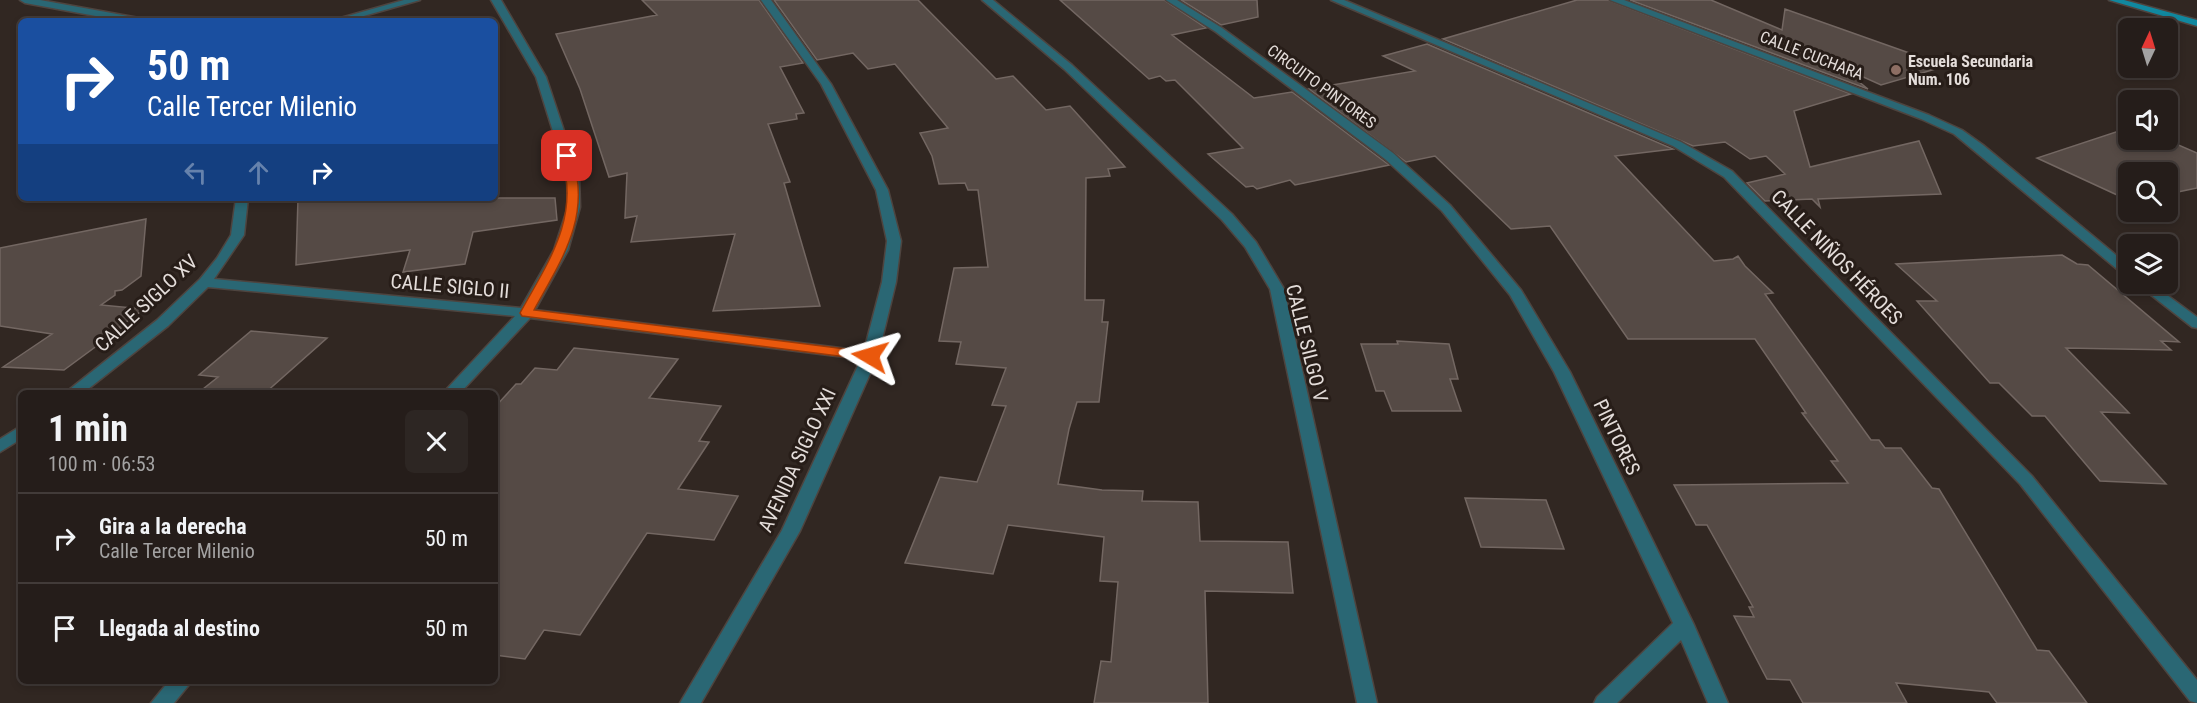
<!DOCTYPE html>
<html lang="es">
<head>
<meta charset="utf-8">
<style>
  :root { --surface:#251d1a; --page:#2d2623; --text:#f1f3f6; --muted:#a3a2a2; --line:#423b39 }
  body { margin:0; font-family:"Roboto Condensed",sans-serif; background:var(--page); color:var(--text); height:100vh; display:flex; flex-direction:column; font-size:22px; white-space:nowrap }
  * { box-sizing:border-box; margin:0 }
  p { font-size:20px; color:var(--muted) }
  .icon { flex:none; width:33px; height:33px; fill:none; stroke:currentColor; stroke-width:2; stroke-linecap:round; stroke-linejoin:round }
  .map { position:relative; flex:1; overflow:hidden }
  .panel { position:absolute; left:18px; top:390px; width:480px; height:294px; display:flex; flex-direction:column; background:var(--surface); border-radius:9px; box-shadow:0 3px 9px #0003,0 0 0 2px var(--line) }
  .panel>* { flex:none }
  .guide { position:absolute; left:18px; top:18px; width:480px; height:183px; border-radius:9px; box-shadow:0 3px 9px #0003,0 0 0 2px var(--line); background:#1a4fa0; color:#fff; overflow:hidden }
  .needle { width:39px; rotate:4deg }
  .tools { position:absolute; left:2118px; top:18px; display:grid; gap:12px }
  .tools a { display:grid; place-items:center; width:60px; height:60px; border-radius:9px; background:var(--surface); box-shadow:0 3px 9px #0003,0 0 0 2px var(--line); font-size:30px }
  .pin { position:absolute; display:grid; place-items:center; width:51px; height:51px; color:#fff; margin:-26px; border-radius:12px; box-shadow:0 3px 9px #0006 }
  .me { position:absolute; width:66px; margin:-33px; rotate:277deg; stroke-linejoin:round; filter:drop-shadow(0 0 4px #0008) }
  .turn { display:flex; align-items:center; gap:21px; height:126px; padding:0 30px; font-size:27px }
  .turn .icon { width:78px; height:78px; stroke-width:2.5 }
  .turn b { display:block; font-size:42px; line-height:51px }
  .lanes { display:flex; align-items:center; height:57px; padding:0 30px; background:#0003; justify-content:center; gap:30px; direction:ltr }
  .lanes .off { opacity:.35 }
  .round { display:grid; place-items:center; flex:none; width:63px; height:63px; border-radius:9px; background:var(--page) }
  .summary { display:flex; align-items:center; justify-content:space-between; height:102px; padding:0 30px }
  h1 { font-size:36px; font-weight:700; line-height:45px }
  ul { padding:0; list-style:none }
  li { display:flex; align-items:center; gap:18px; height:90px; padding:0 30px; border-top:2px solid var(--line) }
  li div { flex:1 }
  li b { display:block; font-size:22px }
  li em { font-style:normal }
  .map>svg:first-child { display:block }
</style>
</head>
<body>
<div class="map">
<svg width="2197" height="703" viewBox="0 0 2197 703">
  <rect width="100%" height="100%" fill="#312722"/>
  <path fill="#554a45" stroke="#736762" stroke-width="1.5" d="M 642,0 L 759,0 L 803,63 L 780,67 L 804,113 L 796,114 L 797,119 L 768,124 L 790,182 L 784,183 L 820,306 L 713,311 L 735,234 L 631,242 L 637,216 L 625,218 L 627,173 L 609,177 L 580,89 L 556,34 L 657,15 Z
    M 774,0 L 918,0 L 996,79 L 1013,76 L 1046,110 L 1070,106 L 1125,167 L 1108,169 L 1110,176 L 1086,178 L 1085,300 L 1104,300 L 1102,322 L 1108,322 L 1099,402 L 1077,402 L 1069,429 L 1058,484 L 1102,490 L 1143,491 L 1142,501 L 1198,502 L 1200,541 L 1288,542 L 1293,593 L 1205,591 L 1208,703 L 1094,703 L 1101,661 L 1111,662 L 1118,582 L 1100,581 L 1104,537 L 1008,525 L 993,574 L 905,563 L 940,477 L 977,482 L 1006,406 L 992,405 L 1006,368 L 956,364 L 961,342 L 939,341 L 954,268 L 988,267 L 978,190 L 968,190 L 965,183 L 939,184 L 932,156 L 920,133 L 948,128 L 895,64 L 868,69 L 853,53 L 817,60 Z
    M 1060,0 L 1164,0 L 1206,28 L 1172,35 L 1254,98 L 1292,92 L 1389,165 L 1295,185 L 1290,180 L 1257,189 L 1253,186 L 1246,187 L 1208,154 L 1243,148 L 1175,80 L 1166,81 L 1160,76 L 1149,79 Z
    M 1181,0 L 1257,0 L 1258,17 L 1221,25 Z
    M 1577,0 L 1608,0 L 1851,94 L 1794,111 L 1810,167 L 1919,141 L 1941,194 L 1818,199 L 1820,207 L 1812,199 L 1765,201 L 1747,183 L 1785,174 L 1766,156 L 1750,159 L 1725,142 L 1693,146 L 1443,39 Z
    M 1630,0 L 1711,0 L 1782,30 L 1785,9 L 1946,66 L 1881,85 L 1850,71 L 1848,73 L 1868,89 Z
    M 1427,44 L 1673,149 L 1615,156 L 1714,261 L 1733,259 L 1738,256 L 1745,266 L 1773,293 L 1765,294 L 1871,440 L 1879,440 L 1885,448 L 1901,448 L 1932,488 L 1939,489 L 2037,650 L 2049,651 L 2087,703 L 1997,703 L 1989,692 L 1896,683 L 1907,703 L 1803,703 L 1790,680 L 1767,679 L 1734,616 L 1754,617 L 1749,607 L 1753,607 L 1707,525 L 1696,525 L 1674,485 L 1848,483 L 1831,461 L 1838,461 L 1802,413 L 1806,413 L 1755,339 L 1628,339 L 1550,226 L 1511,229 L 1435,156 L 1406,162 L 1309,89 L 1415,71 L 1383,56 Z
    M 2128,128 L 2128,140 L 2167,140 L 2197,153 L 2197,188 L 2168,194 L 2168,172 L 2128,172 L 2128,200 L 2037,158 Z
    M 298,198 L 555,198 L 557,220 L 473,232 L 465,264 L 403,272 L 410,250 L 296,265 Z
    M 146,219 L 141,276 L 122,290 L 115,291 L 115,295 L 101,305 L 144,309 L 118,328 L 121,328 L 64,370 L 3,367 L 52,334 L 0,326 L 0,248 Z
    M 2062,255 L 2077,264 L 2088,265 L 2179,342 L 2161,341 L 2171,350 L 2066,348 L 2129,413 L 2101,412 L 2166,484 L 2100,481 L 2045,416 L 2032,416 L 1999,383 L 1990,383 L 1917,301 L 1937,301 L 1896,264 Z
    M 251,331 L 327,338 L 265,393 L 198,393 L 218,377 L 199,375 Z
    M 1397,341 L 1449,344 L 1458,379 L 1450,379 L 1461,411 L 1392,411 L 1384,391 L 1376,391 L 1361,344 L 1398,344 Z
    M 574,348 L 678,359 L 649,398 L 721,406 L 699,441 L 709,442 L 678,489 L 738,496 L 714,540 L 647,533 L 580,635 L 544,630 L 525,659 L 495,655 L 495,407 L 516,384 L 521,384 L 535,368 L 557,370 Z
    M 1465,498 L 1546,500 L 1564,549 L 1481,547 Z"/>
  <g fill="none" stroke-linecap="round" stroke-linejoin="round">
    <g stroke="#4e443f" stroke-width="3">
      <path id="minor" d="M 20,0 L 40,0 L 139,18 L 144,21 L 123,21 L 25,3 Z
        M 404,0 L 420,0 L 346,21 L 330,21 Z
        M 491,0 L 501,0 L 546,77 L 579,176 L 580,207 L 568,250 L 535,310 L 864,351 L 882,282 L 887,241 L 876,190 L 821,84 L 761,0 L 771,0 L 831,84 L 888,190 L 901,241 L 896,282 L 878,356 L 800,531 L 701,703 L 680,703 L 782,530 L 861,359 L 530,318 L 460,393 L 443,393 L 515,316 L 208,287 L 168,326 L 83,393 L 65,393 L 157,320 L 200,279 L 217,258 L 231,235 L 236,198 L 248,198 L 244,235 L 214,279 L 521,308 L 554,250 L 568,207 L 567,176 L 536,77 Z
        M 982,0 L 993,0 L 1072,65 L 1232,214 L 1256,242 L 1284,289 L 1377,703 L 1357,703 L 1270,289 L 1245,247 L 1222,220 L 1064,69 Z
        M 1166,0 L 1177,0 L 1222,28 L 1393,153 L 1450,205 L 1521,290 L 1570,372 L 1694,625 L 1728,703 L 1708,703 L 1681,640 L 1617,703 L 1594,703 L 1597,697 L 1673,623 L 1554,372 L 1510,295 L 1442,211 L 1385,159 L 1216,32 Z
        M 1331,0 L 1344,0 L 1681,142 L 1732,171 L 2032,476 L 2197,680 L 2197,703 L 2190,701 L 2020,484 L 1724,177 L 1673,146 Z
        M 1610,0 L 1624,0 L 1929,115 L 1962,130 L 1983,145 L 2128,265 L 2128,275 L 2123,274 L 1954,134 L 1921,119 Z
        M 2137,284 L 2152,284 L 2197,317 L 2197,328 L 2192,327 Z
        M 21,426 L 21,439 L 0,452 L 0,439 Z
        M 169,681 L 192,681 L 174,703 L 151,703 Z"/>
    </g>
    <g stroke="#4e443f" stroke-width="3">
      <path id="secondary" d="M 2109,0 L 2124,0 L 2197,20 L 2197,26 Z"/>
    </g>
    <use href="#minor" fill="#2a6774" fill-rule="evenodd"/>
    <use href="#secondary" fill="#11889f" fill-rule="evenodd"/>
  </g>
  <path fill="#ea580c" stroke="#983908" stroke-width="1.5" d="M 567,153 L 572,156 C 592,216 562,259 534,310 L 870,352 L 877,356 L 870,360 L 522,316 L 520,313 C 548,262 581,217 561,156 Z"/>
  <circle fill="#8d6e63" stroke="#271d18" stroke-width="2" cx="1896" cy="70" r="6"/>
  <g text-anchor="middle" stroke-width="6" stroke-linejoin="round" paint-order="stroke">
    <g font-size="16" fill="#e4ddda" stroke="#271d18">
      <text transform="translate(1812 55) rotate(21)" y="6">CALLE CUCHARA</text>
      <text transform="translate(1322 86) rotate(36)" y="6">CIRCUITO PINTORES</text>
    </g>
    <g font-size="16" font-weight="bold" fill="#e4ddda" stroke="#271d18" text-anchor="start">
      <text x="1908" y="67">Escuela Secundaria<tspan x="1908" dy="18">Num. 106</tspan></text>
    </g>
    <g font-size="20" fill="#e4ddda" stroke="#271d18">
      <text transform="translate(1837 257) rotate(46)" y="7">CALLE NIÑOS HÉROES</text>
      <text transform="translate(450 286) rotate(5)" y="7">CALLE SIGLO II</text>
      <text transform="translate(146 303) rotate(-43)" y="7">CALLE SIGLO XV</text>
      <text transform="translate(1307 343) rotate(76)" y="7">CALLE SILGO V</text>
      <text transform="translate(1617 437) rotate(64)" y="7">PINTORES</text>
      <text transform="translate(797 460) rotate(-65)" y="7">AVENIDA SIGLO XXI</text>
    </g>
  </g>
</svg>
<div class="tools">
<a><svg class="needle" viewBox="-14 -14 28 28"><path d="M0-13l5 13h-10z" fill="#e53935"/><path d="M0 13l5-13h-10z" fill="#a3a2a2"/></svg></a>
<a><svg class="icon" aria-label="sound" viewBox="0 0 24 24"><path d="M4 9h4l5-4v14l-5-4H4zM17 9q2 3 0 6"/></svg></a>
<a><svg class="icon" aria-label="search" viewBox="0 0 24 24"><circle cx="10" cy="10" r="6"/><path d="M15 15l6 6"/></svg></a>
<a><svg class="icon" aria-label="layers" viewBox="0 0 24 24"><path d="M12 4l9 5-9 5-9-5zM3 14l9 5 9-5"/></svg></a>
</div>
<div class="pin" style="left:567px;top:156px;background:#d93025"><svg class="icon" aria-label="arrive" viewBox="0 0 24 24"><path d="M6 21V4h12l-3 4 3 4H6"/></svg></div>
<svg class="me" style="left:870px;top:356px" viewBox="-20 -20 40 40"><path d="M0-17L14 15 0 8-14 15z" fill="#ea580c" stroke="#fff" stroke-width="4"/></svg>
<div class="guide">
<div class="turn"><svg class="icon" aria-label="right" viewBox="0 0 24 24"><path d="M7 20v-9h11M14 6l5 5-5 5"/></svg><div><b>50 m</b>Calle Tercer Milenio</div></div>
<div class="lanes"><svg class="icon off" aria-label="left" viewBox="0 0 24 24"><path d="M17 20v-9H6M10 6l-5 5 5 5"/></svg><svg class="icon off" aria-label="ahead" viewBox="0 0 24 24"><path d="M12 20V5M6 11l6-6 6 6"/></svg><svg class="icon" aria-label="right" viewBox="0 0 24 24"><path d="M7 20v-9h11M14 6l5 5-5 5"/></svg></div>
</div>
<section class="panel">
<div class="summary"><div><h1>1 min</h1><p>100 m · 06:53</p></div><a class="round"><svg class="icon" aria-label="close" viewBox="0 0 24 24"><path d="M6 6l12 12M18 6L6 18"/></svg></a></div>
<ul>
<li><svg class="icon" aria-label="right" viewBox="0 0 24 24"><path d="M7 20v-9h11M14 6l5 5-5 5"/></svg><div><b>Gira a la derecha</b><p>Calle Tercer Milenio</p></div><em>50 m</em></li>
<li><svg class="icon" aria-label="arrive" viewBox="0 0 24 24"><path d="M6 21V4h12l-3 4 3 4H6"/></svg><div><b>Llegada al destino</b></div><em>50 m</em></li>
</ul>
</section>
</div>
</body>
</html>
